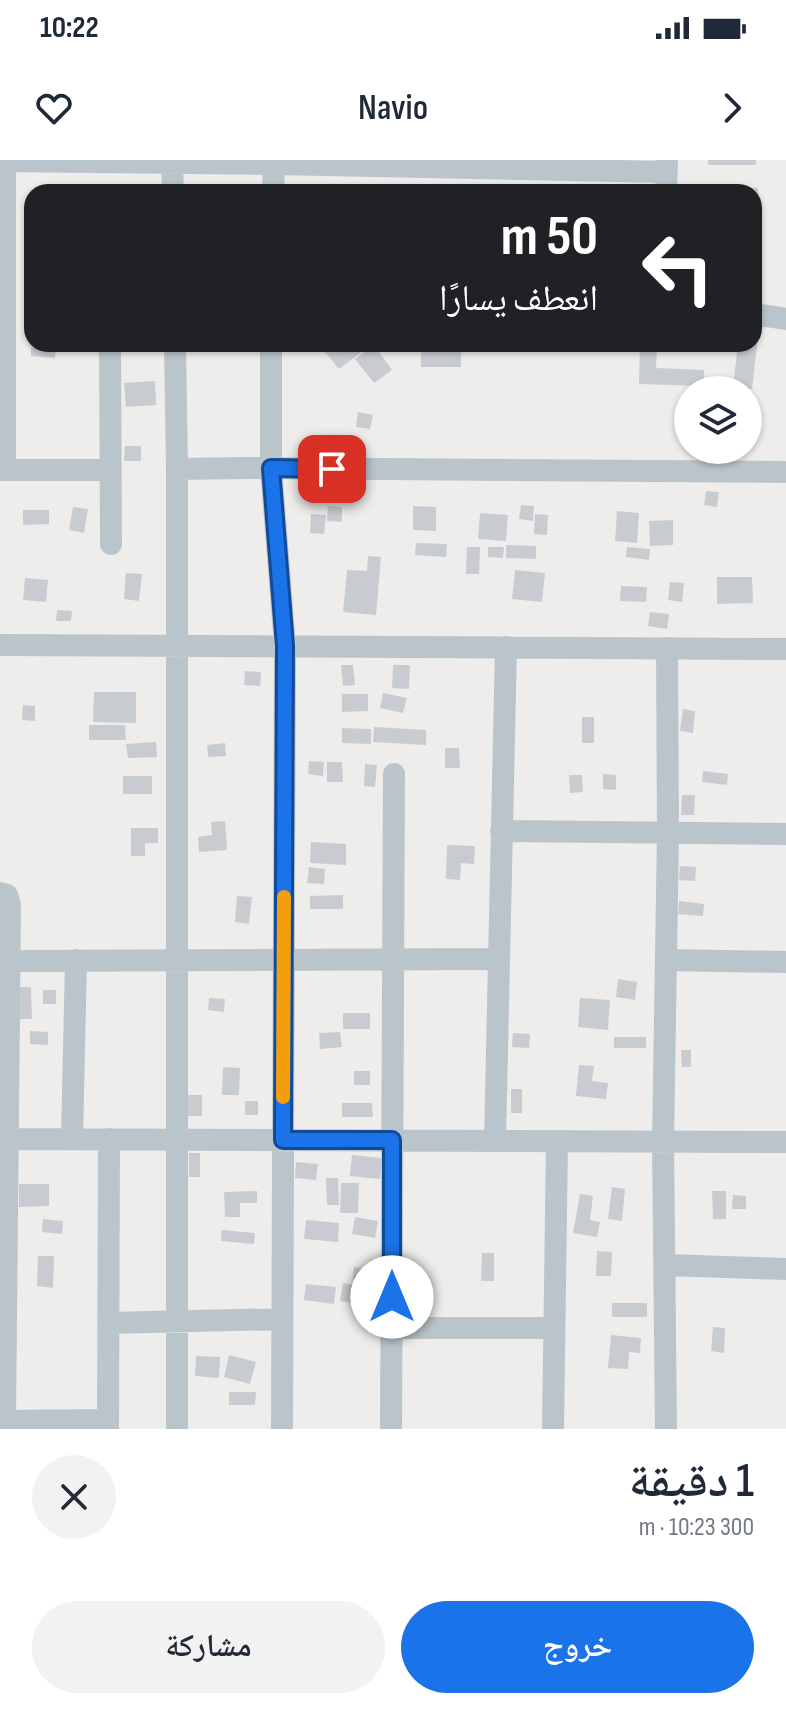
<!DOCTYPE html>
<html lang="ar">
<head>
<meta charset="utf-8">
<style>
  :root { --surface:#fff; --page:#f2f2f3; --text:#1f2937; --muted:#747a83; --accent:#1a73e8 }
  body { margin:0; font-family:"Sofia Sans Condensed","Noto Naskh Arabic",sans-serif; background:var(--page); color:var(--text); direction:rtl; height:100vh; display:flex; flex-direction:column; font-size:30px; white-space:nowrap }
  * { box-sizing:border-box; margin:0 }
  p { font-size:26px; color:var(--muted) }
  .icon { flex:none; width:44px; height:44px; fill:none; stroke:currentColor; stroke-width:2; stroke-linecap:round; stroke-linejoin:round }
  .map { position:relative; height:1269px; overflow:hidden; direction:ltr }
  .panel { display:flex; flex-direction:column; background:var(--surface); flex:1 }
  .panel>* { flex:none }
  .hud { position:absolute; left:24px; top:24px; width:738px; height:168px; border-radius:24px; box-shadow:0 2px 6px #0004; direction:rtl; background:#202124; color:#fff; overflow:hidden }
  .fabs { position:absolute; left:674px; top:216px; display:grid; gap:16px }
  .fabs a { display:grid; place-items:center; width:88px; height:88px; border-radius:50%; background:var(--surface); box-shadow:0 2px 6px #0004; font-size:40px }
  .pin { position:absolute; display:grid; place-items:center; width:68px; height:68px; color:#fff; margin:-34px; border-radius:16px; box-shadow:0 4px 12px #0006 }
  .me { position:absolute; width:88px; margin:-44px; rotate:0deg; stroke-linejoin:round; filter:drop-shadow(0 0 6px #0008) }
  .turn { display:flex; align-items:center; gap:28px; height:168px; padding:0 32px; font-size:36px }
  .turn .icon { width:104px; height:104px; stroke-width:2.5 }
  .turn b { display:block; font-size:56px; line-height:68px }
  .round { display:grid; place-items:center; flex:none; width:84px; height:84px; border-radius:42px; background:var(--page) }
  .head { display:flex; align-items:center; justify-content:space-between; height:136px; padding:0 32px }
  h1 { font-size:48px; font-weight:600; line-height:60px }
  .button { display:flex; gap:16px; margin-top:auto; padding:16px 32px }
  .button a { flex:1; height:92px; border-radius:48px; background:var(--accent); color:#fff; font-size:32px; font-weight:600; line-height:92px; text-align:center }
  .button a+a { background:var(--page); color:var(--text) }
  .status { display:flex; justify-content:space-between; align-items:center; height:56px; padding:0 40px; background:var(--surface); direction:ltr }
  .status svg { height:22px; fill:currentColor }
  header { display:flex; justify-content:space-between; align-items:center; height:104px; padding:0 32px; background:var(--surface); font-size:36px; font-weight:600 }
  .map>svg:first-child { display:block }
</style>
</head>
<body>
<div class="status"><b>10:22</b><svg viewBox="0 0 49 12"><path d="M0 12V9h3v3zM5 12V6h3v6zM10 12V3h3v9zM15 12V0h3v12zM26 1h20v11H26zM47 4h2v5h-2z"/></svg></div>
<header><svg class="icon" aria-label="forward" viewBox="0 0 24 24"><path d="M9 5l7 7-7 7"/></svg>Navio<svg class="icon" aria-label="heart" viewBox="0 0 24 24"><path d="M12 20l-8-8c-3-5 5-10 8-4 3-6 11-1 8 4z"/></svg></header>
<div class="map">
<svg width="786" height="1269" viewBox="0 0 786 1269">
  <rect width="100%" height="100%" fill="#efecec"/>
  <path fill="#c8ccd1" d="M 708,0 L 756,0 L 756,5 L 708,5 Z
    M 743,27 L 758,28 L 757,59 L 754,59 L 754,32 L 743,32 Z
    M 754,158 L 760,159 L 752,229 L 733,227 L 738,184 L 754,184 Z
    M 319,184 L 372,184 L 339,209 Z
    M 421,184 L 461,184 L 461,207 L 421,207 Z
    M 640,184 L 657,184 L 656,208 L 704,210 L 704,226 L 639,224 Z
    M 374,185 L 392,210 L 374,223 L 355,199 Z
    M 31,187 L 56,189 L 55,198 L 31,196 Z
    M 155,221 L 156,245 L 126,247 L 124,223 Z
    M 358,252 L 373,255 L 370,269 L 356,267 Z
    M 125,286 L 141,286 L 141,301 L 124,301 Z
    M 706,331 L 719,332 L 717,347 L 704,345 Z
    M 521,345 L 534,346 L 533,361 L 519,359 Z
    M 328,346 L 342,347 L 342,362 L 327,361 Z
    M 413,346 L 436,347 L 436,371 L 413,370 Z
    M 73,347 L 88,349 L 84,373 L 69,370 Z
    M 23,350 L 49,350 L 49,364 L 23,365 Z
    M 617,351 L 639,353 L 637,383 L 615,381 Z
    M 480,353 L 508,355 L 506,381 L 478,379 Z
    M 311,354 L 326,355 L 324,374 L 310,373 Z
    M 535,354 L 548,355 L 547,375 L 534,374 Z
    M 673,360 L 673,385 L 650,386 L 649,361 Z
    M 416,383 L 447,384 L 446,397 L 415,395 Z
    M 506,385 L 536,386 L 536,399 L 506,398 Z
    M 467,387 L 480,387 L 479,414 L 466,414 Z
    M 488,387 L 504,387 L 503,398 L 488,397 Z
    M 627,387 L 650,389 L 649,400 L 626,397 Z
    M 368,396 L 381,397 L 376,455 L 343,452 L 347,410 L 367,411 Z
    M 515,410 L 545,413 L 542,442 L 512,439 Z
    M 126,413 L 142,414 L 139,441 L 124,439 Z
    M 717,417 L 752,417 L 753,443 L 717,444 Z
    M 25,418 L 48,420 L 46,442 L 23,440 Z
    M 670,422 L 684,423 L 682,442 L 668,440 Z
    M 621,426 L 647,427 L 646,442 L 620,441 Z
    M 57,450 L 72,451 L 71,461 L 56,461 Z
    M 650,452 L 669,454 L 667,469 L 648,466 Z
    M 341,505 L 353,505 L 355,525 L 343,526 Z
    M 393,505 L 410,505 L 409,529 L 392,528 Z
    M 245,511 L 261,512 L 260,526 L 244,525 Z
    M 94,532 L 136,532 L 136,563 L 93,562 Z
    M 383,533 L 407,538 L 403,553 L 380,548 Z
    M 342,534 L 368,534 L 368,551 L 342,552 Z
    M 23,545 L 35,546 L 35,561 L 22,560 Z
    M 683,549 L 695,551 L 693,573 L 680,571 Z
    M 582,557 L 594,557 L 594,583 L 582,583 Z
    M 89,565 L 125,565 L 126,580 L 89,580 Z
    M 374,567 L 426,570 L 426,585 L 373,582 Z
    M 342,568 L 371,569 L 371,584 L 342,583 Z
    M 156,582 L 157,597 L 128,598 L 126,584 Z
    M 225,583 L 226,596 L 208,597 L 207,585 Z
    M 445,588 L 459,588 L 460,608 L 445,608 Z
    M 309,601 L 324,602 L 323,616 L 308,614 Z
    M 327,602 L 342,602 L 343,622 L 327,622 Z
    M 365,604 L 377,605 L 375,627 L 364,626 Z
    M 703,611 L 728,614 L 727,625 L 702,622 Z
    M 603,614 L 616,615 L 616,630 L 603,629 Z
    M 569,615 L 582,615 L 583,632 L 570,633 Z
    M 123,616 L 152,616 L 152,634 L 123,634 Z
    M 682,635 L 695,635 L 694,655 L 681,655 Z
    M 225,661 L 227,690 L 199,692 L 198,677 L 212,675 L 211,662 Z
    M 131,668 L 158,668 L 158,683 L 145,683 L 145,696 L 131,696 Z
    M 311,682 L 346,684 L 346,705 L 310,703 Z
    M 447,685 L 475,686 L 474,704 L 461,703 L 460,720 L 446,719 Z
    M 680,706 L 696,707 L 695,721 L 679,720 Z
    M 309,707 L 325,709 L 324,724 L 307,723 Z
    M 343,735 L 343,749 L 310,749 L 310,736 Z
    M 237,736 L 252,737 L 249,764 L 235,762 Z
    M 679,741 L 704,744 L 703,756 L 678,754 Z
    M 618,819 L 637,822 L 635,840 L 616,837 Z
    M 17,827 L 31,827 L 32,859 L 18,859 Z
    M 43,830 L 56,830 L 56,844 L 43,844 Z
    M 209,838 L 225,839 L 224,852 L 208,850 Z
    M 580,838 L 610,840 L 608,870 L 578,867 Z
    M 343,853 L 370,853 L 370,869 L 343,869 Z
    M 30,871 L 48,872 L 48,885 L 30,884 Z
    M 340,872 L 342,887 L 320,889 L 319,873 Z
    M 513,873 L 530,874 L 529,888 L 512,887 Z
    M 614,877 L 646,877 L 646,888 L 614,888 Z
    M 681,890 L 691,890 L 691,907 L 682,907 Z
    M 579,905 L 594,906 L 592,921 L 608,923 L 606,939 L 576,936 Z
    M 223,907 L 240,908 L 239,935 L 222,935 Z
    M 354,911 L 370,911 L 370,925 L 354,925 Z
    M 511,929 L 522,929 L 522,953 L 511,953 Z
    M 188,935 L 202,935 L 202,956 L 188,956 Z
    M 245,941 L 258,941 L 258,955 L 245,955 Z
    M 342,943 L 372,943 L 373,957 L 342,957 Z
    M 189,993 L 200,993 L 200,1017 L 189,1017 Z
    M 352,995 L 382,998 L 380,1019 L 350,1016 Z
    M 296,1002 L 318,1004 L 316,1020 L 295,1018 Z
    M 326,1018 L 338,1018 L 339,1045 L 327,1045 Z
    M 341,1023 L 359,1023 L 358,1053 L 340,1053 Z
    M 19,1024 L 49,1024 L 49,1046 L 19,1047 Z
    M 612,1027 L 625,1029 L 622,1061 L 608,1059 Z
    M 257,1031 L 257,1043 L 240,1043 L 240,1057 L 225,1057 L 224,1032 Z
    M 712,1031 L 726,1031 L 726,1059 L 713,1059 Z
    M 580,1034 L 593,1036 L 590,1060 L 600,1062 L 597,1077 L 573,1073 Z
    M 733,1035 L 746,1036 L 746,1049 L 732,1049 Z
    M 355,1057 L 378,1061 L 375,1078 L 352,1074 Z
    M 43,1059 L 63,1061 L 62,1074 L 42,1072 Z
    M 306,1060 L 339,1063 L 338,1082 L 304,1079 Z
    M 222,1070 L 255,1073 L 254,1084 L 221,1081 Z
    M 597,1091 L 612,1092 L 611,1116 L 596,1116 Z
    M 482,1093 L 494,1093 L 494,1121 L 481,1121 Z
    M 38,1096 L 54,1096 L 53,1128 L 37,1126 Z
    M 354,1107 L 372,1109 L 371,1122 L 353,1120 Z
    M 343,1123 L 354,1125 L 351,1143 L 340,1141 Z
    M 306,1124 L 336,1127 L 334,1144 L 304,1140 Z
    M 612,1143 L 647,1143 L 647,1157 L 612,1157 Z
    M 713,1167 L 725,1168 L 724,1193 L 711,1191 Z
    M 611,1175 L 641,1178 L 640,1193 L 629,1192 L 628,1209 L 608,1208 Z
    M 229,1195 L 256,1202 L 250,1224 L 224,1217 Z
    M 196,1196 L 220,1197 L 219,1218 L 195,1216 Z
    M 229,1232 L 256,1232 L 255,1245 L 229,1245 Z"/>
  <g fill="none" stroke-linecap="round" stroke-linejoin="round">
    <path stroke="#bac5cb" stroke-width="22" d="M 172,0 L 173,32
      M 0,1 L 274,4 L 666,12
      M 5,1 L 5,310
      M 273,32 L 274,4
      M 666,32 L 667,0
      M 754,154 L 786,159
      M 110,184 L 111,384
      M 175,184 L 177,309 L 177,1269
      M 271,184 L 271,308 L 285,486 L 282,1269
      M 177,309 L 248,308 L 786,312
      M 0,310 L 110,310
      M 0,485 L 786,489
      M 501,671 L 786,674
      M 0,733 L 7,735 L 10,745 L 5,1261
      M 667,800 L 786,802
      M 8,801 L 498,799
      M 0,979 L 786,982
      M 72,979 L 76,800
      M 495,981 L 506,487
      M 664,1105 L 786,1109
      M 108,1163 L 282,1159
      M 392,1168 L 554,1168
      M 0,1261 L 108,1260
      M 108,1269 L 109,979
      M 391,1269 L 394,614
      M 553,1269 L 557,981
      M 666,1269 L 663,982 L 668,673 L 667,488"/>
  </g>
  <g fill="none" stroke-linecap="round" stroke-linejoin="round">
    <g stroke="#114b97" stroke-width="20">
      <path id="route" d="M 332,309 L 271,308 L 285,486 L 283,980 L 392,980 L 392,1137"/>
    </g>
    <use href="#route" stroke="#1a73e8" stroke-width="14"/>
    <path stroke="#f59e0b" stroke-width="14" d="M 283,937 L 284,737"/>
  </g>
</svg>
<div class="fabs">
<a><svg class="icon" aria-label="layers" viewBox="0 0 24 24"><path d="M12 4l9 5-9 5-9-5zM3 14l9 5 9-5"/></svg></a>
</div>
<div class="pin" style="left:332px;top:309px;background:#d93025"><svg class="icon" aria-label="arrive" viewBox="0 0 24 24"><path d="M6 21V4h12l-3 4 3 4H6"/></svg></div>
<svg class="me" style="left:392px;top:1137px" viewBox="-20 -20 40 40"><circle r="19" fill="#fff"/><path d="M0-13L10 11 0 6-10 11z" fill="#1a73e8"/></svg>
<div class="hud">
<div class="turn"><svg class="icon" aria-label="left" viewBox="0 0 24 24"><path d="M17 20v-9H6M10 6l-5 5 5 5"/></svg><div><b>50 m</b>انعطف يسارًا</div></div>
</div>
</div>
<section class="panel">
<div class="head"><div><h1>1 دقيقة</h1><p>300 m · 10:23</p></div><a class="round"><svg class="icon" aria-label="close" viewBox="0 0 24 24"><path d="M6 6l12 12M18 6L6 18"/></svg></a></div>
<div class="button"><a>خروج</a><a>مشاركة</a></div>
</section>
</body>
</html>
